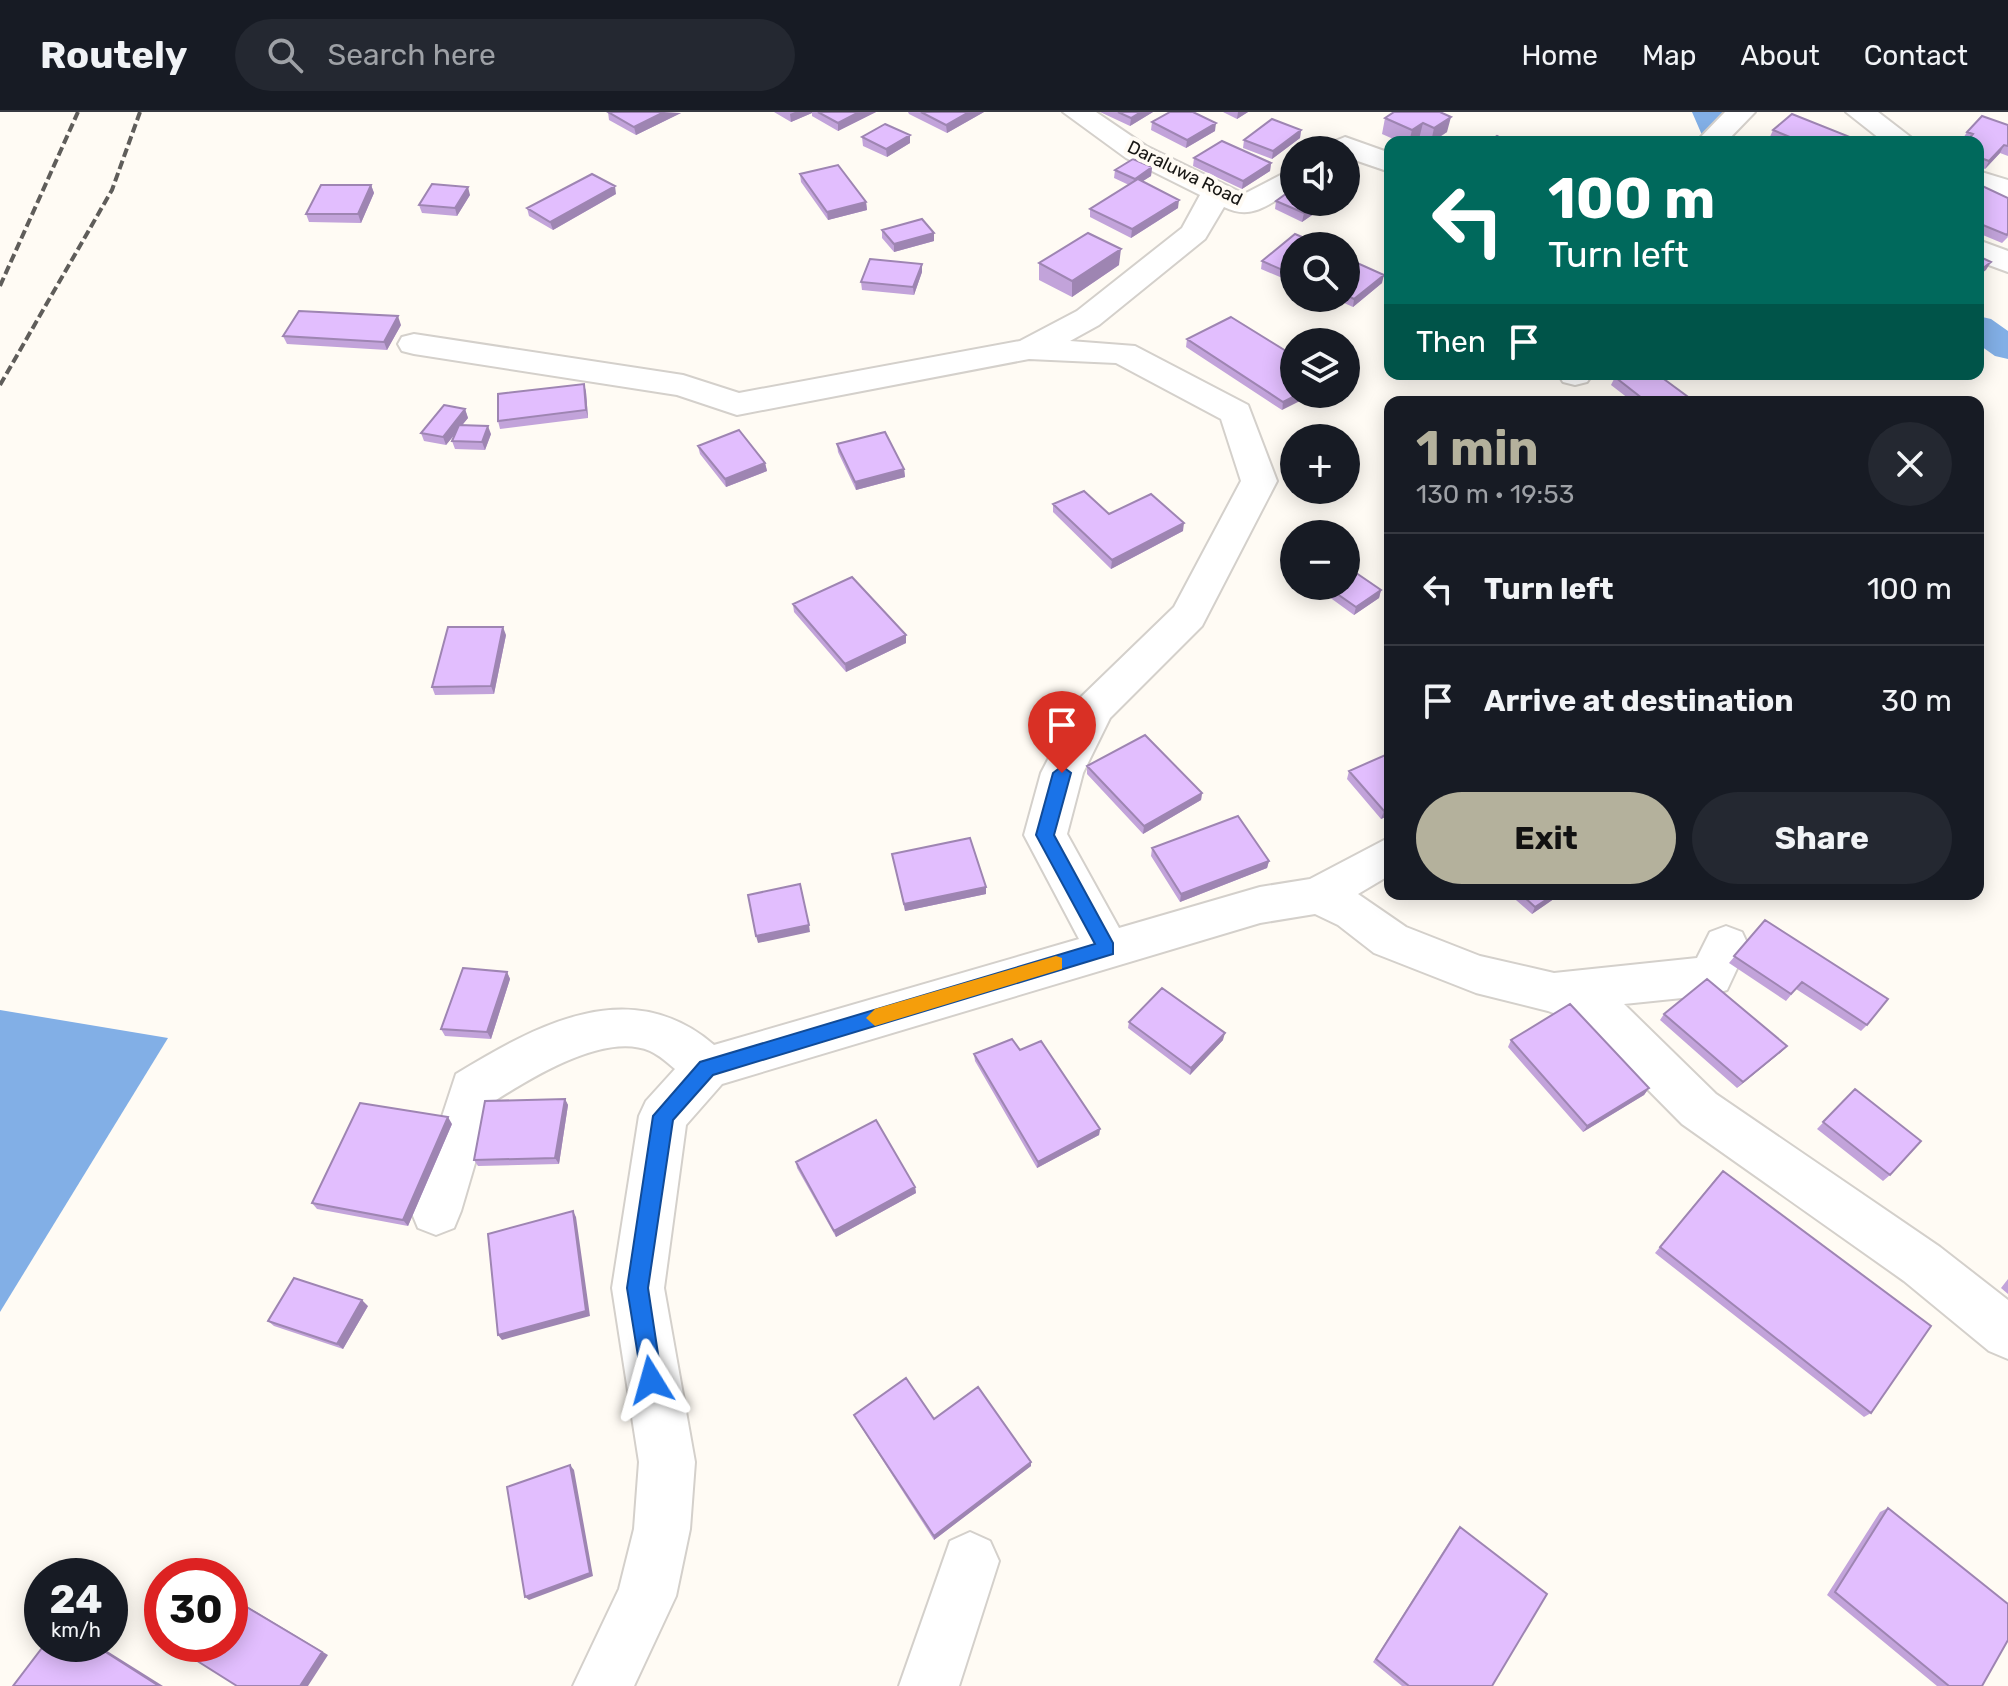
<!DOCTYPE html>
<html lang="en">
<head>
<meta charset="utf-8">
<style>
  :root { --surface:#171b24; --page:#242831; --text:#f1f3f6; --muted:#9ea1a6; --line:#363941; --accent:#b4b19c }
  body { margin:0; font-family:Rubik,sans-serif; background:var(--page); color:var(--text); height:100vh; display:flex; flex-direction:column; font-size:30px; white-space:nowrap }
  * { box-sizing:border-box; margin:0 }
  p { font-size:26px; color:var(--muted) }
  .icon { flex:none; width:44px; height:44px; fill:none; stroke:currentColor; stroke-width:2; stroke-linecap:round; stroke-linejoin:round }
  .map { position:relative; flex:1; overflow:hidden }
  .panel { position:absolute; left:1384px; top:284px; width:600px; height:504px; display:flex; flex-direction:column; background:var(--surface); border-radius:16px; box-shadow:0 4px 20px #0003 }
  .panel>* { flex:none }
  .banner { position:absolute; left:1384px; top:24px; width:600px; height:244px; border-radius:16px; box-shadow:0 4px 20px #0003; background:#00695c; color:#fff; overflow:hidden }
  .controls { position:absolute; left:1280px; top:24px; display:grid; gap:16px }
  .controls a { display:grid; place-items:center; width:80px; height:80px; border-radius:50%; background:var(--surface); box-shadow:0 4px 20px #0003; font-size:40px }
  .speed { position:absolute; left:24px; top:1446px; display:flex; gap:16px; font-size:40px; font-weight:700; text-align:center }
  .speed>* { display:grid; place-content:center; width:104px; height:104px; border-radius:50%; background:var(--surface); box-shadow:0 4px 20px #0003; line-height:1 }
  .speed small { font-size:20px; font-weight:400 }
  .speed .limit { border:12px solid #d22; background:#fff; color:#111 }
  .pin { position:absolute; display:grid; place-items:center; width:68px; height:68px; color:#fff; margin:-82px -34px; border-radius:50% 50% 50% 0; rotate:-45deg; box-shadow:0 0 8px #0007 }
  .pin .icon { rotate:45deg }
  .me { position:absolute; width:88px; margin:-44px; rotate:352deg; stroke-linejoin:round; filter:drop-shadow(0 0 6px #0008) }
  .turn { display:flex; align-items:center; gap:28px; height:168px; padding:0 32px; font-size:36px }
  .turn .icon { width:104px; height:104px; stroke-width:2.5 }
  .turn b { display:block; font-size:56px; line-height:68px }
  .then { display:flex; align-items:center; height:76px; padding:0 32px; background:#0003; gap:16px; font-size:30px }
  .round { display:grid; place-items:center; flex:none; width:84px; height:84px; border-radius:42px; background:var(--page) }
  .headline { display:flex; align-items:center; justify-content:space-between; height:136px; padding:0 32px }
  h1 { font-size:48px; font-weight:700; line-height:60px; color:var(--accent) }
  .action { display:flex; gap:16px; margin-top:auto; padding:16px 32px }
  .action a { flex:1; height:92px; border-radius:48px; background:var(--accent); color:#111; font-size:32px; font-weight:700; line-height:92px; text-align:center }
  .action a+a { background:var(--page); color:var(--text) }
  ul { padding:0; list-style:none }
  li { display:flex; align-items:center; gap:24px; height:112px; padding:0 32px; border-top:2px solid var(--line) }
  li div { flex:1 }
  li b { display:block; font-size:30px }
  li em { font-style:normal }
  header { display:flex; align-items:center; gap:48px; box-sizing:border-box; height:112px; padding:0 40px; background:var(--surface); border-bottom:2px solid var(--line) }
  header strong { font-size:38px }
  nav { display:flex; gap:44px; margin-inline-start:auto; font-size:28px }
  .search { width:560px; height:72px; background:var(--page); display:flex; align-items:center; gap:20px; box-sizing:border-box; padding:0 28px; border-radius:44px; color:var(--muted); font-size:30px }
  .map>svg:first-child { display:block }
</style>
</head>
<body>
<header>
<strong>Routely</strong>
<div class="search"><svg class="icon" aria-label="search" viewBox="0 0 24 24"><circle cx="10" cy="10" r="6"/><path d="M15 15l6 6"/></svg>Search here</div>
<nav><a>Home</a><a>Map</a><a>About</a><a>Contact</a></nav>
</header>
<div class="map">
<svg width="2008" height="1574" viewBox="0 0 2008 1574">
  <rect width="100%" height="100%" fill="#fffbf4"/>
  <path fill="#82afe6" d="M 0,898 L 168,926 L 0,1200 Z"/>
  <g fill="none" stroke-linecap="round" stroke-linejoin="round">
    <path fill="#82afe6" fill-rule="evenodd" d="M 1692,0 L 1724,0 L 1737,30 L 1705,30 Z
      M 1978,204 L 1991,207 L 2008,219 L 2008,247 L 1995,244 L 1978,232 Z"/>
    <g stroke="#d4d0cb" stroke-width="4">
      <path id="minor" d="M 1063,0 L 1096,0 L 1146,34 L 1244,82 L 1294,56 L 1294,77 C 1269,92 1252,109 1224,95 L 1205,127 L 1099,213 L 1070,229 L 1135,234 L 1248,293 L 1277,369 L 1202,514 L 1110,606 L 1083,661 L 1067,722 L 1119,816 L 1260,775 L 1310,767 L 1390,725 L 1390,763 L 1358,782 L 1406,815 L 1480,844 L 1554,861 L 1697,846 L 1710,820 L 1726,814 L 1742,820 L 1748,833 L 1727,878 L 1711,883 L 1624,892 L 1716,982 L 1940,1135 L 2008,1188 L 2008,1247 L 1989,1239 L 1904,1169 L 1682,1012 L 1583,912 L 1548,899 L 1476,881 L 1374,841 L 1338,813 L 1315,802 L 1260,811 L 722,972 L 686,1013 L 664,1176 L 695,1350 L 690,1417 L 676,1484 L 634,1574 L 573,1574 L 619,1477 L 634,1417 L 639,1350 L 612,1176 L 639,1004 L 646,989 L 675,957 C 668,951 659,943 650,939 C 605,919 529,967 493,990 L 461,1099 L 454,1116 L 436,1123 L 418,1116 L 411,1099 L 456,962 C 536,913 631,861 714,933 L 1079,827 L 1024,723 L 1041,661 L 1080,586 L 1174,495 L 1241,369 L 1221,307 L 1116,251 L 1029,247 L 737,303 L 677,283 L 414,242 L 402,239 L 398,232 L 402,225 L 414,222 L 683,263 L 739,281 L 1020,229 L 1077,199 L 1182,116 L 1200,83 L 1126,46 Z
        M 1725,0 L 1755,0 L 1726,30 L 1696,30 Z
        M 1846,0 L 1878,0 L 1917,30 L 1884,30 Z
        M 1345,25 L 1390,41 L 1390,60 L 1346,45 L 1346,38 L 1324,38 L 1328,32 Z
        M 1978,59 L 2008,68 L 2008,87 L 1978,78 Z
        M 1978,128 L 2008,139 L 2008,160 L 1978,149 Z
        M 1558,262 L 1592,262 L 1592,263 L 1587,270 L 1575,273 L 1563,270 Z
        M 970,1420 L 990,1429 L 999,1449 L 959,1574 L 899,1574 L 950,1429 Z"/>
    </g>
    <use href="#minor" fill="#fff" fill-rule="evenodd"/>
    <path stroke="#5f5d5a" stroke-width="4" stroke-dasharray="9 4" stroke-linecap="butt" d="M 0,174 L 78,0
      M 0,273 L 112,78 L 140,0"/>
  </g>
  <path fill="#c2a3da" d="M 608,0 L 681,1 L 636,23 L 609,8 Z
    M 774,0 L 876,0 L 838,19 L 812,4 L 812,1 L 791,10 Z
    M 908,0 L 984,0 L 947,21 L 909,2 Z
    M 1100,0 L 1153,0 L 1130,14 Z
    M 1223,0 L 1248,0 L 1237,7 Z
    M 1394,0 L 1447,20 L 1433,30 L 1427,30 L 1419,27 L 1414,30 L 1400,30 L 1382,22 L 1385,6 Z
    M 1152,10 L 1215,19 L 1186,36 L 1151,18 Z
    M 2008,13 L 2008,44 L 2000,41 L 1985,57 L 1978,54 L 1978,30 L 1962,28 L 1967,20 Z
    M 1301,18 L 1300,26 L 1272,47 L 1243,36 L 1244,28 Z
    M 1773,18 L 1860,30 L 1778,30 L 1769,27 Z
    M 862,25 L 910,31 L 887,45 L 863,34 Z
    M 1194,46 L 1271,51 L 1270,59 L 1242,77 L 1193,54 Z
    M 1152,55 L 1151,64 L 1142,69 L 1178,96 L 1131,126 L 1090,105 L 1090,97 L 1129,73 L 1114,66 L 1115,58 Z
    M 800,62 L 866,90 L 867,98 L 828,108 L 801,70 Z
    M 1978,72 L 2008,125 L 2002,131 L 1978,121 Z
    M 371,73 L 374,81 L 361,111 L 309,110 L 306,102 Z
    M 616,82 L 553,118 L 529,104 L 527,96 Z
    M 470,83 L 457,104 L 422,101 L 419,93 Z
    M 1276,89 L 1294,90 L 1331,90 L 1302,110 L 1275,97 Z
    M 882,118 L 934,129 L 894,140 L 882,126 Z
    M 1294,134 L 1294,171 L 1261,157 L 1262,149 Z
    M 1346,146 L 1382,171 L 1353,195 L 1333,186 L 1346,186 Z
    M 1039,151 L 1119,153 L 1072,185 L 1039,168 Z
    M 922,152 L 922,160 L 914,183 L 862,178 L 861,170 Z
    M 401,213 L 387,238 L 287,232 L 283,224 Z
    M 1187,227 L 1294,244 L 1282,298 L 1186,235 Z
    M 1615,265 L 1695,290 L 1633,290 L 1611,273 Z
    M 584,272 L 586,280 L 588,306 L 500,317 L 498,309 Z
    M 465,297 L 468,306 L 462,313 L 491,322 L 485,338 L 455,337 L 452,329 L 456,321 L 446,333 L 424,329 L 421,321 Z
    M 837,332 L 904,357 L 905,365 L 856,378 L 838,340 Z
    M 698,334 L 765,351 L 767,359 L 726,375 L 700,342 Z
    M 1053,392 L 1109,402 L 1183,419 L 1111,457 L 1053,400 Z
    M 1314,474 L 1346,474 L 1381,478 L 1379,486 L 1354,503 Z
    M 793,492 L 906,523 L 906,531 L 846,560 L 794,500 Z
    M 506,523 L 494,582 L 435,583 L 432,575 Z
    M 1087,654 L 1202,681 L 1201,688 L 1143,722 L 1087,662 Z
    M 1349,659 L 1390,703 L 1381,707 L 1347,667 Z
    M 1152,736 L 1269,749 L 1267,756 L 1180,790 L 1151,744 Z
    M 892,742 L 986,782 L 905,799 Z
    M 1509,782 L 1561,782 L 1532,802 Z
    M 1765,808 L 1867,913 L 1861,919 L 1796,877 L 1786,889 L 1729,851 Z
    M 507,860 L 510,867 L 491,927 L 445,924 L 441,917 Z
    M 1664,902 L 1787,934 L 1781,940 L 1737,976 L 1660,908 Z
    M 1129,910 L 1223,928 L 1190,963 L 1128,916 Z
    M 1511,928 L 1649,976 L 1644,983 L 1583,1020 L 1508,935 Z
    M 1020,938 L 1100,1017 L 1099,1023 L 1037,1056 L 975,949 L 974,942 Z
    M 1855,977 L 1890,1063 L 1883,1069 L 1817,1017 Z
    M 565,987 L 568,993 L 559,1052 L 478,1054 L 474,1048 Z
    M 452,1012 L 408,1114 L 317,1097 L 312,1091 Z
    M 796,1050 L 915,1075 L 916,1081 L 836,1125 L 797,1056 Z
    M 1717,1065 L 1871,1301 L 1864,1305 L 1655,1141 Z
    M 2008,1167 L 2008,1182 L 2001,1176 Z
    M 368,1194 L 343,1237 L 274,1214 L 268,1209 Z
    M 854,1303 L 1031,1350 L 1031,1354 L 934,1428 L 856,1307 Z
    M 1888,1396 L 1982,1574 L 1937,1574 L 1827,1483 L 1880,1400 Z
    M 1460,1415 L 1492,1574 L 1402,1574 L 1373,1550 L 1456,1419 Z"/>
  <path fill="#9e85b2" d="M 664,0 L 681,1 L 636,23 L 634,15 Z
    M 795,0 L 812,0 L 812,1 L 791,10 L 790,2 Z
    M 859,0 L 876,0 L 838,19 L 838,11 Z
    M 969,0 L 984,0 L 947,21 L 946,13 Z
    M 1141,0 L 1153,0 L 1130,14 L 1131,6 Z
    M 1238,0 L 1248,0 L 1237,7 Z
    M 1451,5 L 1447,20 L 1431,30 L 1434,16 Z
    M 1216,11 L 1215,19 L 1186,36 L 1187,28 Z
    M 1423,11 L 1419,27 L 1414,30 L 1409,30 L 1412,18 Z
    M 1301,18 L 1300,26 L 1272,47 L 1273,39 Z
    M 910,23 L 910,31 L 887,45 L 886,37 Z
    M 2004,33 L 2000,41 L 1985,57 L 1989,49 Z
    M 1271,51 L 1270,59 L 1242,77 L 1243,69 Z
    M 1152,55 L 1151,64 L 1134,75 L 1135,67 Z
    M 371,73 L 374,81 L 361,111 L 358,102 Z
    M 615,74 L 616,82 L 553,118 L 550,110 Z
    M 468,75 L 470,83 L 457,104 L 455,96 Z
    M 1179,88 L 1178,96 L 1131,126 L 1132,117 Z
    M 866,90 L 867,98 L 828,108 L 827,100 Z
    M 1320,90 L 1331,90 L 1302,110 L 1304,101 Z
    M 934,121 L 934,129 L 894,140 L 894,132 Z
    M 1121,137 L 1119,153 L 1072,185 L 1072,169 Z
    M 1991,150 L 1986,158 L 1978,164 L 1978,160 Z
    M 922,152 L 922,160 L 914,183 L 913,175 Z
    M 1384,163 L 1382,171 L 1353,195 L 1354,187 Z
    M 398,204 L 401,213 L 387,238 L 384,230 Z
    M 584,272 L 586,280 L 588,306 L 586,298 Z
    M 1299,282 L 1314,282 L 1282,298 L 1283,290 Z
    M 465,297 L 468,306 L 446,333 L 443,325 Z
    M 488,314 L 491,322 L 485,338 L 482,330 Z
    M 765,351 L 767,359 L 726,375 L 725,367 Z
    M 904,357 L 905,365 L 856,378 L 855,370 Z
    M 1184,411 L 1183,419 L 1111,457 L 1112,448 Z
    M 1381,478 L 1379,486 L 1354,503 L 1356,495 Z
    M 503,515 L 506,523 L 494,582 L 491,574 Z
    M 906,523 L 906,531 L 846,560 L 845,552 Z
    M 1202,681 L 1201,688 L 1143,722 L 1144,714 Z
    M 1390,696 L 1390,703 L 1381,707 L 1384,699 Z
    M 1269,749 L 1267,756 L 1180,790 L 1181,782 Z
    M 986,775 L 986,782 L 905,799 L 904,792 Z
    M 1555,782 L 1561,782 L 1532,802 L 1535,795 Z
    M 809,813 L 810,820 L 758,831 L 756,824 Z
    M 507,860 L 510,867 L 491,927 L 487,920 Z
    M 1225,921 L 1223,928 L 1190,963 L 1191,956 Z
    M 1787,934 L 1781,940 L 1737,976 L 1743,970 Z
    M 1649,976 L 1644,983 L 1583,1020 L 1587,1014 Z
    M 565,987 L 568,993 L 559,1052 L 555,1046 Z
    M 448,1005 L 452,1012 L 408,1114 L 403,1108 Z
    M 1100,1017 L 1099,1023 L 1037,1056 L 1038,1050 Z
    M 915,1075 L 916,1081 L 836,1125 L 834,1119 Z
    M 573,1099 L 576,1105 L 590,1204 L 502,1228 L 498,1223 Z
    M 362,1188 L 368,1194 L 343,1237 L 337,1232 Z
    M 1031,1350 L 1031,1354 L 934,1428 L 934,1424 Z
    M 570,1353 L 574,1358 L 593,1464 L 529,1488 L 525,1485 Z
    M 230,1484 L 328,1543 L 308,1574 L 300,1574 Z
    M 93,1532 L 96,1532 L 163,1574 L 159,1574 Z"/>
  <path fill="#e2befe" stroke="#9e85b2" stroke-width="2" d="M 608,0 L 664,0 L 634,15 Z
    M 818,0 L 859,0 L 838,11 Z
    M 921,0 L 969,0 L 946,13 Z
    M 1118,0 L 1141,0 L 1131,6 Z
    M 1170,0 L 1193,0 L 1216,11 L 1187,28 L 1152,10 Z
    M 1394,0 L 1440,0 L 1451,5 L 1434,16 L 1423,11 L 1412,18 L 1385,6 Z
    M 1792,2 L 1860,29 L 1859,30 L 1802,30 L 1773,18 Z
    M 1982,4 L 2008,13 L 2008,34 L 2004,33 L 1989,49 L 1978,45 L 1978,30 L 1966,30 L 1973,22 L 1967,20 Z
    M 1272,7 L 1301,18 L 1273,39 L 1244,28 Z
    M 885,12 L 910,23 L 886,37 L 862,25 Z
    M 1497,24 L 1509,30 L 1488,30 Z
    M 1222,29 L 1271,51 L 1243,69 L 1194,46 Z
    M 1133,47 L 1152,55 L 1135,67 L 1115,58 Z
    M 838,53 L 866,90 L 827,100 L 800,62 Z
    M 592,62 L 615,74 L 550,110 L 527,96 Z
    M 1138,67 L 1179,88 L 1132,117 L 1090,97 Z
    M 432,72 L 468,75 L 455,96 L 419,93 Z
    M 1978,72 L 2008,86 L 2008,121 L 2007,123 L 1978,111 Z
    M 321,73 L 371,73 L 358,102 L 306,102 Z
    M 1294,76 L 1294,90 L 1320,90 L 1304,101 L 1276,89 Z
    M 922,107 L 934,121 L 894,132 L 882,118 Z
    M 1088,121 L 1121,137 L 1072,169 L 1039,151 Z
    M 1295,122 L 1323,134 L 1294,134 L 1294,163 L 1262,149 Z
    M 1978,144 L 1991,150 L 1978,160 Z
    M 1346,146 L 1384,163 L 1354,187 L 1346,183 Z
    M 870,147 L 922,152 L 913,175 L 861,170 Z
    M 299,199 L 398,204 L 384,230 L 283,224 Z
    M 1231,205 L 1294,244 L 1294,282 L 1299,282 L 1283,290 L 1187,227 Z
    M 1623,262 L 1657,262 L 1695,290 L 1647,290 L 1615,265 Z
    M 584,272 L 586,298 L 498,309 L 498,282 Z
    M 444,293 L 465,297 L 443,325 L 421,321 Z
    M 459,313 L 488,314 L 482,330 L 452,329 Z
    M 739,318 L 765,351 L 725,367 L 698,334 Z
    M 885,320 L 904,357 L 855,370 L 837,332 Z
    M 1084,379 L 1109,402 L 1151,382 L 1184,411 L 1112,448 L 1053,392 Z
    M 1346,454 L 1381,478 L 1356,495 L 1326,474 L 1346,474 Z
    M 852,465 L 906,523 L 845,552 L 793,492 Z
    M 448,515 L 503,515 L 491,574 L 432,575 Z
    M 1145,623 L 1202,681 L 1144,714 L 1087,654 Z
    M 1390,641 L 1390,696 L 1384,699 L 1349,659 Z
    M 1238,704 L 1269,749 L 1181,782 L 1152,736 Z
    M 970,726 L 986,775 L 904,792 L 892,742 Z
    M 800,772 L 809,813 L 756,824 L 748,783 Z
    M 1521,782 L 1555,782 L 1535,795 Z
    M 1765,808 L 1888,887 L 1867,913 L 1802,870 L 1791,882 L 1734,844 Z
    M 463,856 L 507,860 L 487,920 L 441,917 Z
    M 1707,867 L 1787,934 L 1743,970 L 1664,902 Z
    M 1162,876 L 1225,921 L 1191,956 L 1129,910 Z
    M 1570,892 L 1649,976 L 1587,1014 L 1511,928 Z
    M 1012,927 L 1020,938 L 1041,929 L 1100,1017 L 1038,1050 L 974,942 Z
    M 1855,977 L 1921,1029 L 1890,1063 L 1823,1010 Z
    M 565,987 L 555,1046 L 474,1048 L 485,989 Z
    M 360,991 L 448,1005 L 403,1108 L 312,1091 Z
    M 876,1008 L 915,1075 L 834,1119 L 796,1050 Z
    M 1723,1059 L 1931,1214 L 1871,1301 L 1660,1135 Z
    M 573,1099 L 586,1199 L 498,1223 L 488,1122 Z
    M 294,1166 L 362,1188 L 337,1232 L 268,1209 Z
    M 906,1266 L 934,1307 L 978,1275 L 1031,1350 L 934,1424 L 854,1303 Z
    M 570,1353 L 590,1461 L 525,1485 L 507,1375 Z
    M 1888,1396 L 2008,1492 L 2008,1528 L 1982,1574 L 1949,1574 L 1835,1480 Z
    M 1460,1415 L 1547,1482 L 1492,1574 L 1409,1574 L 1376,1547 Z
    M 230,1485 L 322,1540 L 300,1574 L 237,1574 L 183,1540 L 188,1532 L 230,1532 Z
    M 45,1532 L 93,1532 L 159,1574 L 13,1574 Z"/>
  <path fill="#1a73e8" stroke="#114b97" stroke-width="2" d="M 1062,654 L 1071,661 L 1054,723 L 1113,831 L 1113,842 L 713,963 L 673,1008 L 648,1176 L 662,1268 L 658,1275 L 651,1279 L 643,1275 L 627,1176 L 653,1004 L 700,950 L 1095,832 L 1036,723 L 1053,661 Z"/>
  <path fill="#f59e0b" d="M 1056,844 L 1062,846 L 1062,857 L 875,914 L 866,906 L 875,897 Z"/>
  <g text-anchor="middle" stroke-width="8" stroke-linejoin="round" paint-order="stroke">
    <g font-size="18" fill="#171614" stroke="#fffbf4">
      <text transform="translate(1185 61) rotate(26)" y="6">Daraluwa Road</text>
    </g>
  </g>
</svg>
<div class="controls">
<a><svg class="icon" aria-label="sound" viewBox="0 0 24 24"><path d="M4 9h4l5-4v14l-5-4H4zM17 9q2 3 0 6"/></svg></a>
<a><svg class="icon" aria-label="search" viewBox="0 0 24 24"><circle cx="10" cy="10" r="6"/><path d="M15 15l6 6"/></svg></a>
<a><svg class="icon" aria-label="layers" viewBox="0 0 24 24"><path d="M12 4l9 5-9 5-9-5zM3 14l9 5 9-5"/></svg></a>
<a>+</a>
<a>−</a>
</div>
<div class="speed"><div>24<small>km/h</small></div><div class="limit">30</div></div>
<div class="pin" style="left:1062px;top:661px;background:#d93025"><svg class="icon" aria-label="arrive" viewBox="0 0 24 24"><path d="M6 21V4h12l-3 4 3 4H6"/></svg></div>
<svg class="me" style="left:651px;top:1268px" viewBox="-20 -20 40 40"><path d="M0-17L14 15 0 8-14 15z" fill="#1a73e8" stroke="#fff" stroke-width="4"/></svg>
<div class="banner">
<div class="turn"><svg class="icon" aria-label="left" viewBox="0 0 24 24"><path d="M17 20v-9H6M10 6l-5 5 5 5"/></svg><div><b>100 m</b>Turn left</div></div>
<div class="then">Then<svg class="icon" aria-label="arrive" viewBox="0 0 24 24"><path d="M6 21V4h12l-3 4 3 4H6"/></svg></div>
</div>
<section class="panel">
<div class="headline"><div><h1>1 min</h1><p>130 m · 19:53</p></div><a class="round"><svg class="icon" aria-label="close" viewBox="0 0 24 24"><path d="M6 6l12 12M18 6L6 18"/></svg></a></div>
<ul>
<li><svg class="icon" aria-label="left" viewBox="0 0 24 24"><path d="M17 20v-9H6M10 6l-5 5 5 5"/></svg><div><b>Turn left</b></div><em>100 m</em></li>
<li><svg class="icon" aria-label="arrive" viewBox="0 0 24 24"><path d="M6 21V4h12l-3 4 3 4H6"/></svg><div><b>Arrive at destination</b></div><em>30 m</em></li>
</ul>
<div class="action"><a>Exit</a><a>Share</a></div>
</section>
</div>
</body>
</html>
